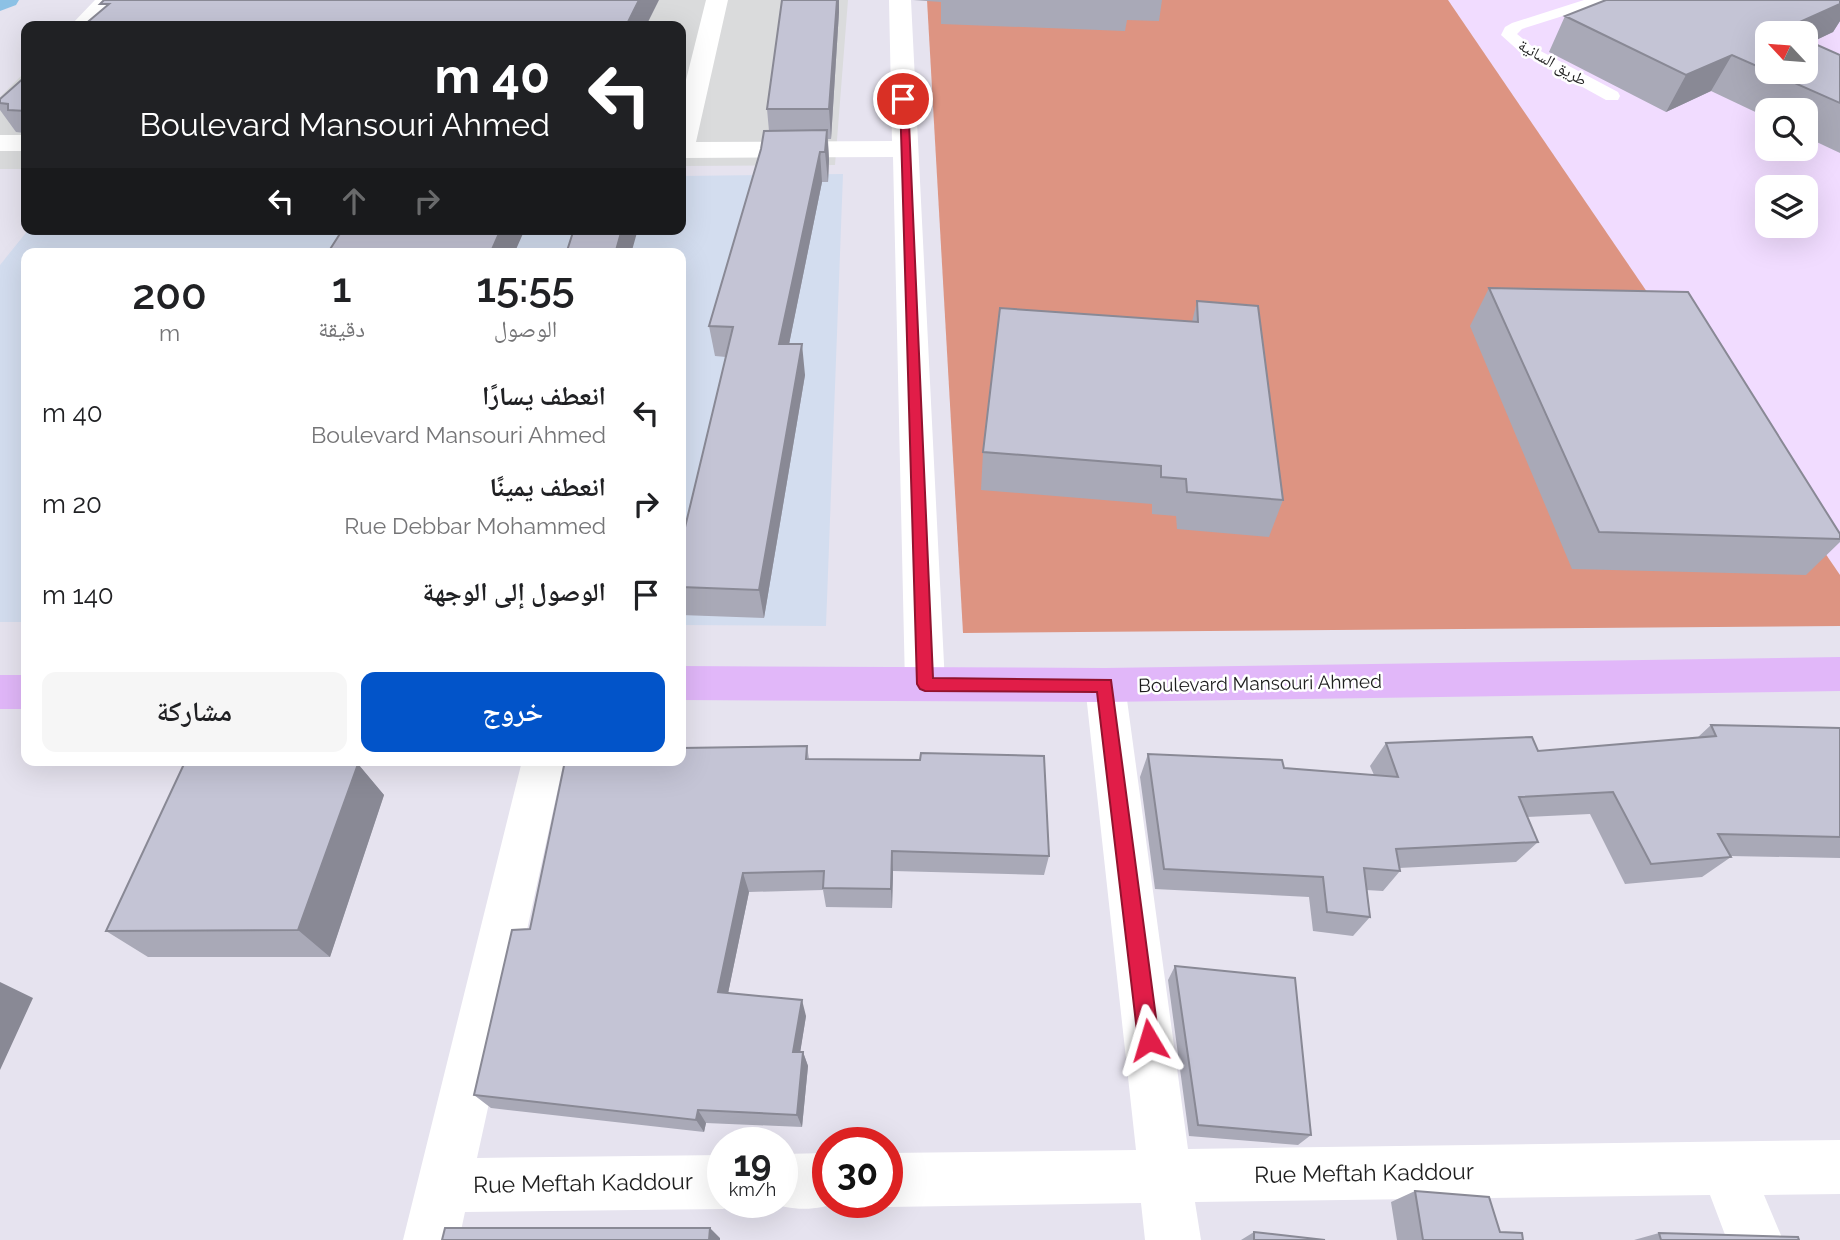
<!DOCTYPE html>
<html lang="ar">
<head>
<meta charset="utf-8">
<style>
  :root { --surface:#fff; --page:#f6f6f6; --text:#202124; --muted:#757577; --accent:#0254c9 }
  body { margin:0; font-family:Raleway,"Noto Naskh Arabic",sans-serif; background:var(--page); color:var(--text); direction:rtl; height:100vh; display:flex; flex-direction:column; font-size:26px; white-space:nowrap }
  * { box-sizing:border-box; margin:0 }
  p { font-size:23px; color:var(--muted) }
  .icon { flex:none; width:38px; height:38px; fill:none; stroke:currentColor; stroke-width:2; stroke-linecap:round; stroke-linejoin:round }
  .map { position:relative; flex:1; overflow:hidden; direction:ltr }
  .side { position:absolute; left:21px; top:248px; width:665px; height:518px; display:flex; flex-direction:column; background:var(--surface); border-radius:14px; box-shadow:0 7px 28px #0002; direction:rtl }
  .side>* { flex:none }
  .guide { position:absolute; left:21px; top:21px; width:665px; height:214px; border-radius:14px; box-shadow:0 7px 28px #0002; direction:rtl; background:#202124; color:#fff; overflow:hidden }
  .needle { width:46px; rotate:296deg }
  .tools { position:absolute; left:1755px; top:21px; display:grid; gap:14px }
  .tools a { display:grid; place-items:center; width:63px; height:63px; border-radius:14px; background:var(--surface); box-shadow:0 7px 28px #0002; font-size:35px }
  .speed { position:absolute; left:707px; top:1127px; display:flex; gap:14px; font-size:35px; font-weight:700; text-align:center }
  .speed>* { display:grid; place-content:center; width:91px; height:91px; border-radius:50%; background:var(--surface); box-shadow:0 7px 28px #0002; line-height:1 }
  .speed small { font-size:18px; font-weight:400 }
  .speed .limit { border:10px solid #d22; background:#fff; color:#111 }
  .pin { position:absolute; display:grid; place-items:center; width:60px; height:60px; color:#fff; margin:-30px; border:4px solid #fff; border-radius:50%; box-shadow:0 2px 7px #0007 }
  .me { position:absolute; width:77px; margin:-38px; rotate:353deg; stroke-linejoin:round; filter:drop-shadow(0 0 5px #0008) }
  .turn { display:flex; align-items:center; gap:24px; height:147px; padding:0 21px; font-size:32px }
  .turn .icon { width:91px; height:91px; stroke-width:2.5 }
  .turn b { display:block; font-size:49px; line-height:60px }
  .lanes { display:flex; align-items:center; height:66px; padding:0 21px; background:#0003; justify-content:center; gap:35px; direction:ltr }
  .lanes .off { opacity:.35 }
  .eta { display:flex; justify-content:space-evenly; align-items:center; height:119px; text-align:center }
  .eta b { font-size:42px; font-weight:600; line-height:49px }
  .action { display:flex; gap:14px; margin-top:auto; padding:14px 21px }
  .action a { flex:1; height:80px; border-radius:14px; background:var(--accent); color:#fff; font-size:28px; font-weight:600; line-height:80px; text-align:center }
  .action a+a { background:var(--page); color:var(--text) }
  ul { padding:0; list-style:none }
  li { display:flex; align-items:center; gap:21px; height:91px; padding:0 21px }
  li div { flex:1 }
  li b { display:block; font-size:26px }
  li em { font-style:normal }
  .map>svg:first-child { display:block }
</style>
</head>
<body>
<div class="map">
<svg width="1840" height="1240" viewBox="0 0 1840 1240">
  <rect width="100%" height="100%" fill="#e6e3ef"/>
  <path fill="#dadbdc" d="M 97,0 L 848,0 L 835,165 L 681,166 L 681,26 L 70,26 Z
    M 26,71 L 26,169 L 0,169 L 0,97 Z"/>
  <path fill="#d3ddef" d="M 843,174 L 826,626 L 681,625 L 681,254 L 26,254 L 26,622 L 0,622 L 0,265 L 29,229 L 681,229 L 681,176 Z"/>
  <path fill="#f1dcff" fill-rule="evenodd" d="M 1448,0 L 1840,0 L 1840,575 ZM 1768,33 L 1806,33 L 1806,72 L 1768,72 ZM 1768,110 L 1806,110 L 1806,149 L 1768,149 ZM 1768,187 L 1806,187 L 1806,226 L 1768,226 Z"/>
  <path fill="#dd9482" d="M 927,0 L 1448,0 L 1840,575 L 1840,626 L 963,633 Z"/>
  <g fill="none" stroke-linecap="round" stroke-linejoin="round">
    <path fill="#fff" fill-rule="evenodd" d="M 1584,0 L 1606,0 L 1604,3 L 1522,29 L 1517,34 L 1533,47 L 1618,92 L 1620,96 L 1618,100 L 1606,100 L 1521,53 L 1501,35 L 1505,27 L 1512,23 Z"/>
    <path fill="#fff" fill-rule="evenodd" d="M 95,0 L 118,0 L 93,26 L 70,26 Z
      M 706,0 L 728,0 L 696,142 L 892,141 L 889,0 L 911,0 L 945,684 L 939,696 L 925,701 L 911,696 L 905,684 L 893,157 L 681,158 L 681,100 Z
      M 0,135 L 26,135 L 26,151 L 0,151 Z
      M 1105,668 L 1119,673 L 1125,685 L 1188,1149 L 1840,1140 L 1840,1194 L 1764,1195 L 1783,1240 L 1727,1240 L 1710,1195 L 1195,1202 L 1201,1240 L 1145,1240 L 1141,1203 L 887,1207 L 876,1202 L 887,1202 L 887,1153 L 1136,1150 L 1085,685 L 1091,673 Z
      M 522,761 L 564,761 L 477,1158 L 723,1155 L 723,1202 L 739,1202 L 723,1209 L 465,1212 L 459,1240 L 403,1240 Z
      M 828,1153 L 828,1202 L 839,1202 C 819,1211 789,1211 769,1202 L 782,1202 L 782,1154 Z"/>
    <path fill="#e1b7f9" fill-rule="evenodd" d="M 1840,657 L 1840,691 L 1105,702 L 681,700 L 681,666 L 1105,668 Z
      M 0,675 L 26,675 L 26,709 L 0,709 Z"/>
    <path fill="#8cc1e5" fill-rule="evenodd" d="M 0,0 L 19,0 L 16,5 L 0,11 Z"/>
  </g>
  <path fill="#a9a9b7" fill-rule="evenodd" d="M 782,0 L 839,0 L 839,12 L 831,139 L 828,139 L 829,160 L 828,182 L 822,182 L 789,344 L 805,375 L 764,618 L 681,615 L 681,544 L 726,357 L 715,356 L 709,326 L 769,131 L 767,109 Z
    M 913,0 L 1162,0 L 1159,21 L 1127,20 L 1125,31 L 941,24 L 941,2 Z
    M 1840,0 L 1840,21 L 1833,32 L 1811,42 L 1840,55 L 1840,153 L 1806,137 L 1806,110 L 1768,110 L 1768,118 L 1711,91 L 1666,112 L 1549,52 L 1565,16 ZM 1768,33 L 1806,72 L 1768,72 Z
    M 26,76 L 26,136 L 24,133 L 16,132 L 0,110 L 0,99 Z
    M 1489,288 L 1840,534 L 1840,542 L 1806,575 L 1572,569 L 1470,326 Z
    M 1197,301 L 1283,500 L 1269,537 L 1177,529 L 1176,516 L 1152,514 L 1152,504 L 981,490 L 983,452 L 1192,322 Z
    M 1711,725 L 1840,728 L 1840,858 L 1730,856 L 1731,857 L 1702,877 L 1625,884 L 1590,814 L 1527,817 L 1538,842 L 1516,862 L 1399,868 L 1400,871 L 1383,891 L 1366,890 L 1370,917 L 1353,936 L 1313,931 L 1309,897 L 1155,889 L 1140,777 L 1148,754 L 1284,768 L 1374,775 L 1370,766 L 1386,743 L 1538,751 L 1697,738 Z
    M 807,746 L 809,759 L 1049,856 L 1044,875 L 893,871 L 892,908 L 826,907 L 823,890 L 749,892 L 728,993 L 806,1016 L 800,1052 L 803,1052 L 808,1066 L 802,1127 L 706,1123 L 704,1132 L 491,1108 L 474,1095 L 530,929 Z
    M 358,764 L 384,795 L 330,957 L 148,957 L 106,931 Z
    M 1175,966 L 1311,1135 L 1298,1145 L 1189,1136 L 1168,980 Z
    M 1415,1191 L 1500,1232 L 1523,1240 L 1397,1240 L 1391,1202 Z
    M 1254,1232 L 1325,1240 L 1241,1240 Z
    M 1659,1233 L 1799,1240 L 1634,1240 Z"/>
  <path fill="#898995" d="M 639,0 L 659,0 L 646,26 L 626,26 Z
    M 837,0 L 839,0 L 839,12 L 831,139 L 829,109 Z
    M 1840,4 L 1840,21 L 1833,32 L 1806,45 L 1806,33 L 1781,33 L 1782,30 Z
    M 1732,55 L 1711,91 L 1666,112 L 1686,75 Z
    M 827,130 L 829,160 L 828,182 L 825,152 Z
    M 820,152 L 822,182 L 783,374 L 779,344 Z
    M 501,229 L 525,229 L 514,254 L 490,254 Z
    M 622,229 L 638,229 L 631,254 L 615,254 Z
    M 802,344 L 805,375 L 764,618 L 759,590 Z
    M 358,764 L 384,795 L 330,957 L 298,930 Z
    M 892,851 L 893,871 L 892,908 L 891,889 Z
    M 743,873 L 749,892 L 725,1008 L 718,992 Z
    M 0,982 L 33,998 L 0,1070 Z
    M 802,1000 L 806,1016 L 798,1066 L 793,1052 Z
    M 803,1052 L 808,1066 L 802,1127 L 797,1115 Z
    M 698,1110 L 706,1123 L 704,1132 L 696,1120 Z
    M 710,1228 L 720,1238 L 720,1240 L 709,1240 Z"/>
  <path fill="#c4c4d5" stroke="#898995" stroke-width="2" d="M 104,0 L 639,0 L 626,26 L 83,26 L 109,4 L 100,4 Z
    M 782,0 L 837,0 L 829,109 L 767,109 Z
    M 1606,0 L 1840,0 L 1840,4 L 1782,30 L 1789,33 L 1768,33 L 1768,71 L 1732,55 L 1686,75 L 1565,16 Z
    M 1806,40 L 1840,55 L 1840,103 L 1770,72 L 1806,72 Z
    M 26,76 L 26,111 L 8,110 L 8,104 L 0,103 L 0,99 Z
    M 827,130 L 825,152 L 820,152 L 779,344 L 802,344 L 759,590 L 681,587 L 681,544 L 733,327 L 709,326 L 761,149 L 764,131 Z
    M 343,229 L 501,229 L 490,254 L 327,254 Z
    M 574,229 L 622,229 L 615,254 L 566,254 Z
    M 1489,288 L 1688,292 L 1840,534 L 1840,539 L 1599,532 Z
    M 1197,301 L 1258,306 L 1283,500 L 1187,492 L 1186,479 L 1161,477 L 1161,466 L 983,452 L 1000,308 L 1198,322 Z
    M 1711,725 L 1840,728 L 1840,837 L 1718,834 L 1731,857 L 1651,864 L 1613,792 L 1519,797 L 1538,842 L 1396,849 L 1400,871 L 1364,868 L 1370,917 L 1327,912 L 1323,877 L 1164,869 L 1148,754 L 1282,760 L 1284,768 L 1398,777 L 1386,743 L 1532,737 L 1538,751 L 1716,736 Z
    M 807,746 L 806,759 L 920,760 L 921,753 L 1044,756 L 1049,856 L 892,851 L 891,889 L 823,888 L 824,871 L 743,873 L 718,992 L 802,1000 L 793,1052 L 803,1052 L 797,1115 L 698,1110 L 696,1120 L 474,1095 L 512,930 L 530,929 L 565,761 L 681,761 L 681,748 Z
    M 184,764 L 358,764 L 298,930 L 106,931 Z
    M 1175,966 L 1295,978 L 1311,1135 L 1198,1125 Z
    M 1415,1191 L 1489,1197 L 1500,1232 L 1522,1233 L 1523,1240 L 1423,1240 Z
    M 445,1228 L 710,1228 L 709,1240 L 442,1240 Z
    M 1254,1232 L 1325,1240 L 1254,1240 Z
    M 1659,1233 L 1798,1237 L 1799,1240 L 1661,1240 Z"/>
  <path fill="#e11d48" stroke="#92132f" stroke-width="2" d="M 900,97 L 908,99 L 933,678 L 1111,680 L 1159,1040 L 1156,1047 L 1149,1050 L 1141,1047 L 1138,1040 L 1097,692 L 925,691 L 920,689 L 917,684 Z"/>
  <g text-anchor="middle" stroke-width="5" stroke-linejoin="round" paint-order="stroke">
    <g font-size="16" fill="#1e1e1e" stroke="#fff">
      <text transform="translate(1553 62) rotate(30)" y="6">طريق السانية</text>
    </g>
    <g font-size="19" fill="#1e1e1e" stroke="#fff">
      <text transform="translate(1260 683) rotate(-1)" y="7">Boulevard Mansouri Ahmed</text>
    </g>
    <g font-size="23" fill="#1e1e1e" stroke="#fff">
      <text transform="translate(1364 1173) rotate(-1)" y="8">Rue Meftah Kaddour</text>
      <text transform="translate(583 1183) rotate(-1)" y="8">Rue Meftah Kaddour</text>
    </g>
  </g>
</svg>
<div class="tools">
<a><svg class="needle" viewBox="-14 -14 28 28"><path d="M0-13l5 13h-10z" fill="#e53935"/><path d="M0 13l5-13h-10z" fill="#757577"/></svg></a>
<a><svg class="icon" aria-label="search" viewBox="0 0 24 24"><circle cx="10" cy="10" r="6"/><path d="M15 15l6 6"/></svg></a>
<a><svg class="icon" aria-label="layers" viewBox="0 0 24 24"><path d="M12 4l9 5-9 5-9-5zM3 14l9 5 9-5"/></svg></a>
</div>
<div class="speed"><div>19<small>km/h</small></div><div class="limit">30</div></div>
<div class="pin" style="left:903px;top:99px;background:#d93025"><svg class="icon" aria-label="arrive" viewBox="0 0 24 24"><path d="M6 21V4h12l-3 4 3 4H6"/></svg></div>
<svg class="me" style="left:1149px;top:1040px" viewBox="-20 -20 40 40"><path d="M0-17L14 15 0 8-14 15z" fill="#e11d48" stroke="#fff" stroke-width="4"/></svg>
<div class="guide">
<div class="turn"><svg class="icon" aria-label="left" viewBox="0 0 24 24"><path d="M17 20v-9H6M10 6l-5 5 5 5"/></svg><div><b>40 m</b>Boulevard Mansouri Ahmed</div></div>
<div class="lanes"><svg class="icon" aria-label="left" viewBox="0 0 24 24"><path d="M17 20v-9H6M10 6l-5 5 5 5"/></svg><svg class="icon off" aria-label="ahead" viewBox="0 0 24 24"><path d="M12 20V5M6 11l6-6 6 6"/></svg><svg class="icon off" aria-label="right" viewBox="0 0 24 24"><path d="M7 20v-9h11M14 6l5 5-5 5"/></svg></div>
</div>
<section class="side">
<div class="eta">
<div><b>15:55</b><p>الوصول</p></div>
<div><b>1</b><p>دقيقة</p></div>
<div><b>200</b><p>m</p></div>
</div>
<ul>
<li><svg class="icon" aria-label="left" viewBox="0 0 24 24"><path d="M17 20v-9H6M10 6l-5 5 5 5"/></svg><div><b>انعطف يسارًا</b><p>Boulevard Mansouri Ahmed</p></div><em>40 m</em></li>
<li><svg class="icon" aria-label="right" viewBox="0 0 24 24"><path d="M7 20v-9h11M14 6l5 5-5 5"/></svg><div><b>انعطف يمينًا</b><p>Rue Debbar Mohammed</p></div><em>20 m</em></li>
<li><svg class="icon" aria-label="arrive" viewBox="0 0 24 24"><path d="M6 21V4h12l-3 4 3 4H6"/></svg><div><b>الوصول إلى الوجهة</b></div><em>140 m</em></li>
</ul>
<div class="action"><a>خروج</a><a>مشاركة</a></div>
</section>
</div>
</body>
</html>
